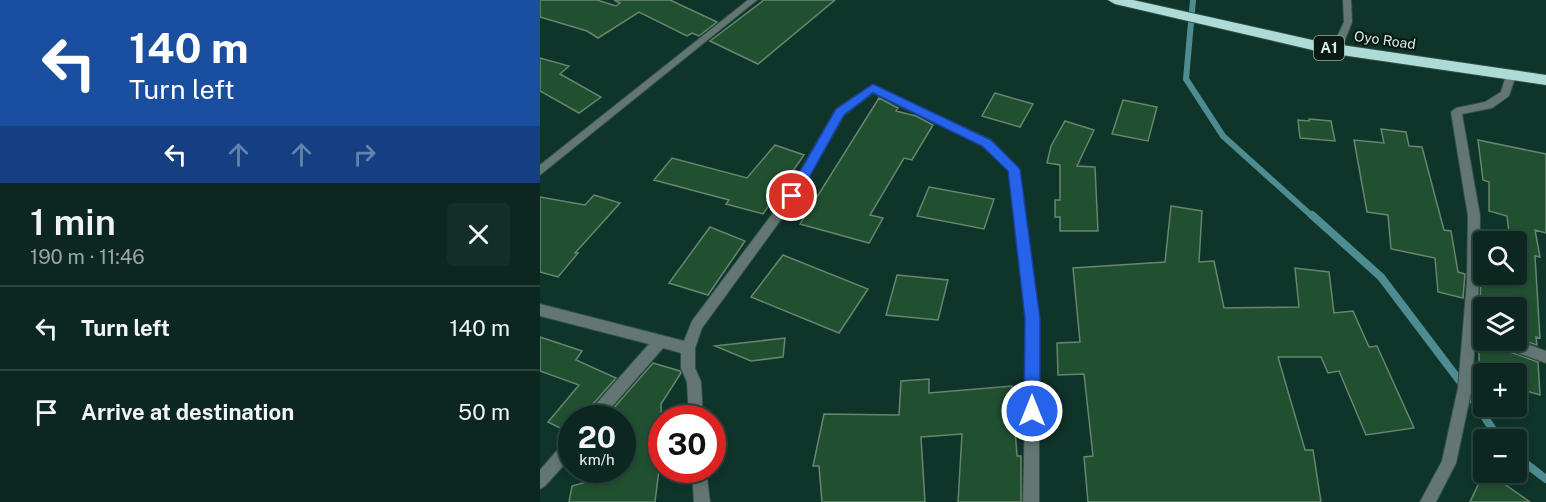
<!DOCTYPE html>
<html lang="en">
<head>
<meta charset="utf-8">
<style>
  :root { --surface:#0b2720; --page:#142f29; --text:#f1f3f6; --muted:#9aa5a5; --line:#2b443e }
  body { margin:0; font-family:"Public Sans",sans-serif; background:var(--page); color:var(--text); height:100vh; display:flex; flex-direction:column; font-size:22px; white-space:nowrap }
  * { box-sizing:border-box; margin:0 }
  p { font-size:20px; color:var(--muted) }
  .icon { flex:none; width:33px; height:33px; fill:none; stroke:currentColor; stroke-width:2; stroke-linecap:round; stroke-linejoin:round }
  .map { position:relative; flex:1; overflow:hidden }
  .details { display:flex; flex-direction:column; background:var(--surface); width:540px }
  .details>* { flex:none }
  .top-card { background:#1a4fa0; color:#fff; overflow:hidden }
  .controls { position:absolute; left:933px; top:231px; display:grid; gap:12px }
  .controls a { display:grid; place-items:center; width:54px; height:54px; border-radius:6px; background:var(--surface); box-shadow:0 3px 9px #0003,0 0 0 2px var(--line); font-size:30px }
  .speed { position:absolute; left:18px; top:405px; display:flex; gap:12px; font-size:30px; font-weight:700; text-align:center }
  .speed>* { display:grid; place-content:center; width:78px; height:78px; border-radius:50%; background:var(--surface); box-shadow:0 3px 9px #0003,0 0 0 2px var(--line); line-height:1 }
  .speed small { font-size:15px; font-weight:400 }
  .speed .limit { border:9px solid #d22; background:#fff; color:#111 }
  .pin { position:absolute; display:grid; place-items:center; width:51px; height:51px; color:#fff; margin:-26px; border:3px solid #fff; border-radius:50%; box-shadow:0 2px 6px #0007 }
  .me { position:absolute; width:66px; margin:-33px; rotate:0deg; stroke-linejoin:round; filter:drop-shadow(0 0 4px #0008) }
  .turn { display:flex; align-items:center; gap:21px; height:126px; padding:0 30px; font-size:27px }
  .turn .icon { width:78px; height:78px; stroke-width:2.5 }
  .turn b { display:block; font-size:42px; line-height:51px }
  .lanes { display:flex; align-items:center; height:57px; padding:0 30px; background:#0003; justify-content:center; gap:30px; direction:ltr }
  .lanes .off { opacity:.35 }
  .round { display:grid; place-items:center; flex:none; width:63px; height:63px; border-radius:6px; background:var(--page) }
  .overview { display:flex; align-items:center; justify-content:space-between; height:102px; padding:0 30px }
  h1 { font-size:36px; font-weight:600; line-height:45px }
  ul { padding:0; list-style:none }
  li { display:flex; align-items:center; gap:18px; height:84px; padding:0 30px; border-top:2px solid var(--line) }
  li div { flex:1 }
  li b { display:block; font-size:22px }
  li em { font-style:normal }
  main { display:flex; flex:1; min-height:0 }
  .map>svg:first-child { display:block }
</style>
</head>
<body>
<main>
<section class="details">
<div class="top-card">
<div class="turn"><svg class="icon" aria-label="left" viewBox="0 0 24 24"><path d="M17 20v-9H6M10 6l-5 5 5 5"/></svg><div><b>140 m</b>Turn left</div></div>
<div class="lanes"><svg class="icon" aria-label="left" viewBox="0 0 24 24"><path d="M17 20v-9H6M10 6l-5 5 5 5"/></svg><svg class="icon off" aria-label="ahead" viewBox="0 0 24 24"><path d="M12 20V5M6 11l6-6 6 6"/></svg><svg class="icon off" aria-label="ahead" viewBox="0 0 24 24"><path d="M12 20V5M6 11l6-6 6 6"/></svg><svg class="icon off" aria-label="right" viewBox="0 0 24 24"><path d="M7 20v-9h11M14 6l5 5-5 5"/></svg></div>
</div>
<div class="overview"><div><h1>1 min</h1><p>190 m · 11:46</p></div><a class="round"><svg class="icon" aria-label="close" viewBox="0 0 24 24"><path d="M6 6l12 12M18 6L6 18"/></svg></a></div>
<ul>
<li><svg class="icon" aria-label="left" viewBox="0 0 24 24"><path d="M17 20v-9H6M10 6l-5 5 5 5"/></svg><div><b>Turn left</b></div><em>140 m</em></li>
<li><svg class="icon" aria-label="arrive" viewBox="0 0 24 24"><path d="M6 21V4h12l-3 4 3 4H6"/></svg><div><b>Arrive at destination</b></div><em>50 m</em></li>
</ul>
</section>
<div class="map">
<svg width="1006" height="502" viewBox="0 0 1006 502">
  <rect width="100%" height="100%" fill="#0f342a"/>
  <g fill="none" stroke-linecap="round" stroke-linejoin="round">
    <path stroke="#4d8c90" stroke-width="6" d="M 653,0 L 646,79 L 683,136 L 773,217"/>
    <path stroke="#4d8c90" stroke-width="8" d="M 772,215 L 841,277 L 925,388 L 960,440
      M 976,456 L 1006,479"/>
  </g>
  <path fill="#215031" stroke="#67856f" stroke-width="1.5" d="M 0,0 L 57,0 L 76,6 L 80,3 L 74,0 L 130,0 L 177,22 L 159,36 L 152,33 L 147,36 L 99,12 L 58,38 L 47,31 L 0,17 Z
    M 224,0 L 295,0 L 218,64 L 170,41 Z
    M 0,58 L 29,66 L 20,74 L 61,97 L 39,113 L 0,91 Z
    M 455,93 L 493,104 L 480,127 L 442,116 Z
    M 339,98 L 358,108 L 356,111 L 376,116 L 393,125 L 372,160 L 364,158 L 330,215 L 343,218 L 329,243 L 260,224 Z
    M 583,100 L 617,107 L 608,141 L 572,134 Z
    M 769,119 L 791,121 L 795,141 L 760,138 L 758,120 L 769,121 Z
    M 525,121 L 554,130 L 537,166 L 555,167 L 558,231 L 520,231 L 520,217 L 515,217 L 515,200 L 520,200 L 520,165 L 507,163 L 511,146 Z
    M 841,129 L 866,132 L 869,146 L 882,147 L 904,230 L 911,231 L 918,272 L 925,274 L 923,298 L 898,292 L 895,258 L 851,249 L 848,215 L 827,212 L 814,140 L 844,143 Z
    M 938,140 L 1006,154 L 1006,233 L 995,230 L 1000,257 L 995,256 L 1000,338 L 996,337 L 997,345 L 976,338 L 976,308 L 951,308 L 951,305 L 940,302 L 941,279 L 951,282 L 951,274 L 976,274 L 976,242 L 970,242 L 967,216 L 949,211 L 949,182 L 943,180 Z
    M 235,145 L 264,155 L 223,214 L 186,204 L 189,200 L 114,180 L 132,158 L 207,178 Z
    M 389,187 L 454,199 L 444,229 L 377,216 Z
    M 54,195 L 80,203 L 35,253 L 38,253 L 18,277 L 0,272 L 0,197 L 45,205 Z
    M 631,206 L 662,211 L 659,262 L 674,261 L 684,308 L 759,307 L 755,268 L 789,272 L 794,313 L 813,311 L 829,347 L 837,346 L 874,428 L 826,435 L 799,371 L 788,373 L 781,357 L 738,357 L 765,450 L 773,450 L 781,502 L 548,502 L 544,457 L 553,456 L 544,374 L 518,375 L 517,343 L 540,342 L 533,268 L 625,262 Z
    M 170,227 L 205,241 L 168,295 L 129,283 Z
    M 243,255 L 328,289 L 299,333 L 211,297 Z
    M 357,275 L 408,280 L 398,320 L 346,315 Z
    M 0,337 L 42,351 L 36,360 L 76,378 L 46,412 L 44,418 L 32,418 L 32,434 L 8,422 L 39,385 L 0,371 Z
    M 245,338 L 243,357 L 211,361 L 175,346 Z
    M 939,341 L 998,362 L 1000,395 L 976,388 L 976,374 L 939,375 Z
    M 113,363 L 140,371 L 141,373 L 121,404 L 122,445 L 115,502 L 29,502 L 32,486 L 82,472 L 82,418 L 65,418 Z
    M 389,379 L 389,393 L 472,386 L 477,456 L 481,456 L 481,502 L 418,502 L 422,434 L 381,437 L 385,502 L 282,502 L 279,466 L 273,466 L 284,414 L 359,415 L 361,381 Z
    M 944,472 L 947,472 L 990,502 L 930,502 Z"/>
  <g fill="none" stroke-linecap="round" stroke-linejoin="round">
    <g stroke="#2f5148" stroke-width="2">
      <path id="street" d="M 208,0 L 217,0 L 0,175 L 0,165 Z
        M 803,0 L 811,0 L 812,22 L 801,50 L 796,53 L 791,50 L 804,22 Z
        M 971,72 L 976,75 L 969,96 L 952,108 L 922,114 L 940,216 L 939,281 L 936,326 L 944,329 L 944,340 L 946,340 L 935,338 L 932,388 L 916,463 L 896,502 L 880,502 L 902,461 L 918,388 L 927,281 L 928,216 L 911,112 L 916,108 L 945,102 L 961,92 L 966,75 Z
        M 332,85 L 451,140 L 479,169 L 499,319 L 499,502 L 483,502 L 487,319 L 469,171 L 443,146 L 333,93 L 304,115 L 256,199 L 162,328 L 155,348 L 155,368 L 161,382 L 163,418 L 149,418 L 147,382 L 141,368 L 141,353 L 123,348 L 62,418 L 46,418 L 48,413 L 109,344 L 0,316 L 0,304 L 144,341 L 152,321 L 248,193 L 296,109 Z
        M 952,340 L 976,340 L 1006,351 L 1006,363 L 953,344 Z
        M 32,437 L 32,456 L 5,486 L 0,489 L 0,470 L 27,439 Z
        M 152,470 L 166,470 L 170,502 L 154,502 Z"/>
    </g>
    <g stroke="#2f5148" stroke-width="2">
      <path id="highway" d="M 568,0 L 593,0 L 781,42 L 1006,75 L 1006,85 L 781,52 L 575,4 Z"/>
    </g>
    <use href="#street" fill="#647674" fill-rule="evenodd"/>
    <use href="#highway" fill="#aedbd6" fill-rule="evenodd"/>
  </g>
  <path fill="#2563eb" stroke="#184099" stroke-width="1.5" d="M 333,84 L 451,140 L 480,169 L 500,319 L 500,411 L 498,416 L 492,419 L 486,416 L 484,411 L 485,319 L 468,171 L 442,146 L 333,93 L 304,115 L 257,199 L 247,199 L 246,196 L 296,109 Z"/>
  <g text-anchor="middle" stroke-width="4.5" stroke-linejoin="round" paint-order="stroke">
    <g font-size="14" fill="#d8ece4" stroke="#091914">
      <text transform="translate(845 40) rotate(8)" y="5">Oyo Road</text>
    </g>
    <rect fill="#091914" stroke="#9aada6" stroke-width="1.5" x="774" y="36" width="30" height="24" rx="4.5"/>
    <g font-size="15" font-weight="bold" fill="#d8ece4">
      <text x="789" y="53">A1</text>
    </g>
  </g>
</svg>
<div class="controls">
<a><svg class="icon" aria-label="search" viewBox="0 0 24 24"><circle cx="10" cy="10" r="6"/><path d="M15 15l6 6"/></svg></a>
<a><svg class="icon" aria-label="layers" viewBox="0 0 24 24"><path d="M12 4l9 5-9 5-9-5zM3 14l9 5 9-5"/></svg></a>
<a>+</a>
<a>−</a>
</div>
<div class="speed"><div>20<small>km/h</small></div><div class="limit">30</div></div>
<div class="pin" style="left:252px;top:196px;background:#d93025"><svg class="icon" aria-label="arrive" viewBox="0 0 24 24"><path d="M6 21V4h12l-3 4 3 4H6"/></svg></div>
<svg class="me" style="left:492px;top:411px" viewBox="-20 -20 40 40"><circle r="17" fill="#2563eb" stroke="#fff" stroke-width="3"/><path d="M0-11L8 9 0 5-8 9z" fill="#fff"/></svg>
</div>
</main>
</body>
</html>
